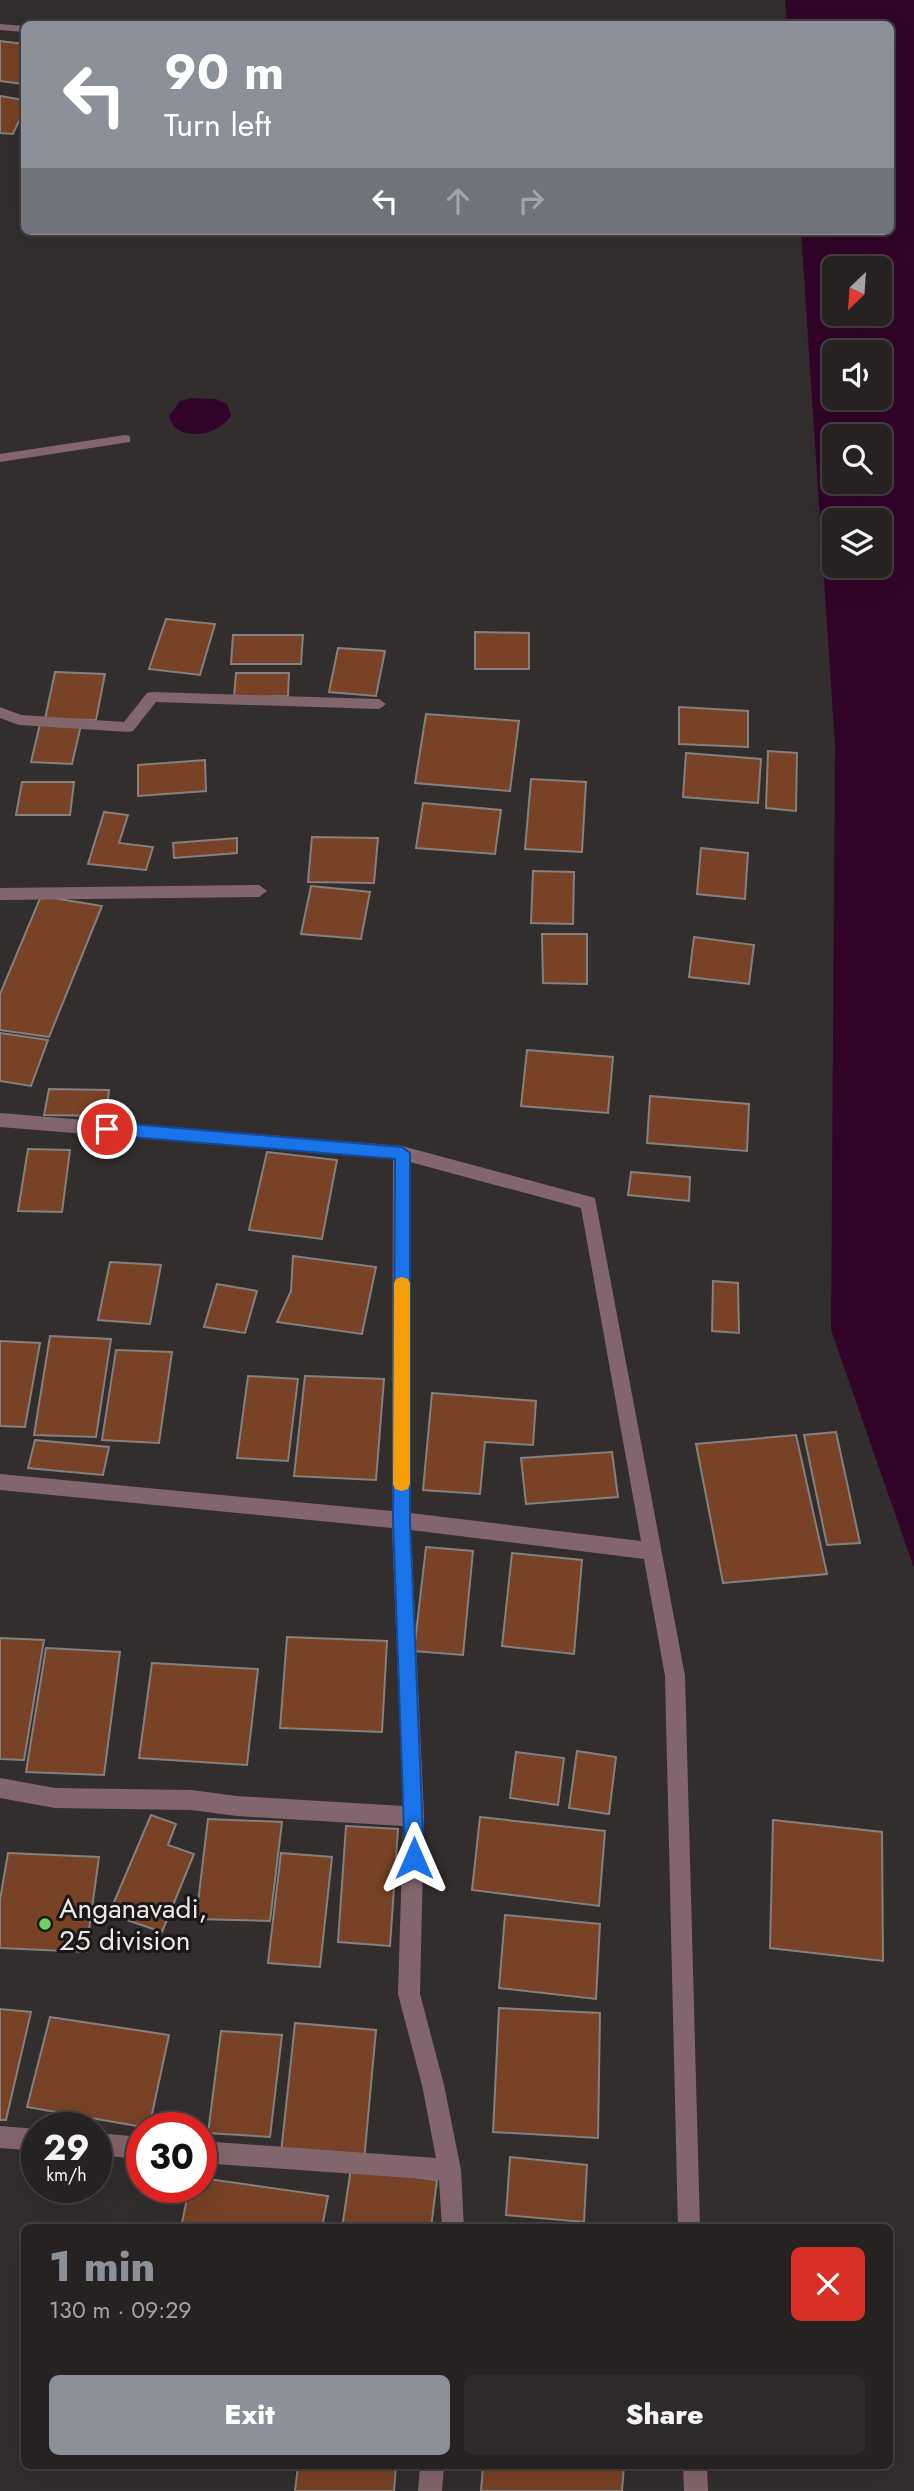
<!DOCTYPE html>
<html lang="en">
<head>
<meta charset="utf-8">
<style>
  :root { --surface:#262222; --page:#2e2a2a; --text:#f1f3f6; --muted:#a4a4a5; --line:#423f40; --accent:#8c9099 }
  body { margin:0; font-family:Jost,sans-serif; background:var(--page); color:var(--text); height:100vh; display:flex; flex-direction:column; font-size:26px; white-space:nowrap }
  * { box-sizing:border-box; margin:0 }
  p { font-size:23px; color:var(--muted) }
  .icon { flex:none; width:38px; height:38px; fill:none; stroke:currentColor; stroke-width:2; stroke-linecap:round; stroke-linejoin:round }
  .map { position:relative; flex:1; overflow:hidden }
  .side { position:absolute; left:21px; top:2224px; width:872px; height:245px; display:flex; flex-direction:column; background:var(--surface); border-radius:10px; box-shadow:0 7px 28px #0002,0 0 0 2px var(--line) }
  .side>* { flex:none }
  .banner { position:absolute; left:21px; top:21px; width:873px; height:214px; border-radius:10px; box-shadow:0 7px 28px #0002,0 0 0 2px var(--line); background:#8c9099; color:#fff; overflow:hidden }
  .needle { width:46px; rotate:205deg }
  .fabs { position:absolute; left:822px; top:256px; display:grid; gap:14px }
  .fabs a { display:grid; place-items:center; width:70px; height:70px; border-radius:10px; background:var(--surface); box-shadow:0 7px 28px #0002,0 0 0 2px var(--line); font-size:35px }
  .speed { position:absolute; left:21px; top:2112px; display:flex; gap:14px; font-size:35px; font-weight:700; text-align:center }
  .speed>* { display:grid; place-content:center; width:91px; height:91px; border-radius:50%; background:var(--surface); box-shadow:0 7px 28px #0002,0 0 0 2px var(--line); line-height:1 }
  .speed small { font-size:18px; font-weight:400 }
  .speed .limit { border:10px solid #d22; background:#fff; color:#111 }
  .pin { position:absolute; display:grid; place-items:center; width:60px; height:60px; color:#fff; margin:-30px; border:4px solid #fff; border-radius:50%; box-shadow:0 2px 7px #0007 }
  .me { position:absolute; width:77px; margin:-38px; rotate:0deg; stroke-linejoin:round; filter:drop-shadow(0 0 5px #0008) }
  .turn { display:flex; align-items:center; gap:24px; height:147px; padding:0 28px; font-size:32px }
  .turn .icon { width:91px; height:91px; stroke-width:2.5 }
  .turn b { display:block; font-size:49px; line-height:60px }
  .lanes { display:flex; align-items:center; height:66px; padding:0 28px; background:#0003; justify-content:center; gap:35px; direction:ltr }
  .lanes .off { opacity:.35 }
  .round { display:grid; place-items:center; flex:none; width:74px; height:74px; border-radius:10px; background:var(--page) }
  .head { display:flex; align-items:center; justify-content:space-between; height:119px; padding:0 28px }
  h1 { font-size:42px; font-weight:800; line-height:52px; color:var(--accent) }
  .cta { display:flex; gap:14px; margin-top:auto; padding:14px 28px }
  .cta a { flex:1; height:80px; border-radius:10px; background:var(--accent); color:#fff; font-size:28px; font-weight:800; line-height:80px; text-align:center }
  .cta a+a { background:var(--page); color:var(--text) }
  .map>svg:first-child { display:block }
</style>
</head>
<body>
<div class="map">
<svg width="914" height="2491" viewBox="0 0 914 2491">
  <rect width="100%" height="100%" fill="#332e2e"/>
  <path fill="#320528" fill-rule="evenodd" d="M 785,0 L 914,0 L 914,1568 L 831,1330 L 835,746 L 801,231 L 891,231 L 891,24 L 787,24 ZM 835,268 L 880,268 L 880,313 L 835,313 ZM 835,352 L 880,352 L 880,397 L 835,397 ZM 835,436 L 880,436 L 880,481 L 835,481 ZM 835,520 L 880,520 L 880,565 L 835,565 Z
    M 192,398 L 216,399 L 227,404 L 231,415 C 221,436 175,444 169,416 L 180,401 Z"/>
  <path fill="#774225" stroke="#85807d" stroke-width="2" d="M 0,41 L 24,44 L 24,84 L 0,81 Z
    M 0,96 L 24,100 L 24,110 L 13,134 L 0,133 Z
    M 166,619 L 215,624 L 200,675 L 149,669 Z
    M 475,632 L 529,633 L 529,669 L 475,669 Z
    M 233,635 L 303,635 L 301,664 L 231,664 Z
    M 338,648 L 385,651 L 376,696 L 329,692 Z
    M 55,672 L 105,674 L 96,720 L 45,719 Z
    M 236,673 L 289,673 L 288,696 L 234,697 Z
    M 679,707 L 748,711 L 748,747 L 679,744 Z
    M 426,714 L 519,721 L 510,791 L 415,783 Z
    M 40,724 L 81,725 L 72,764 L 31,762 Z
    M 768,751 L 797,753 L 796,811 L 766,808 Z
    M 686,753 L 761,759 L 758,803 L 683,797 Z
    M 205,760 L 206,791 L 138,796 L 138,765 Z
    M 531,779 L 586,782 L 582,852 L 525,849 Z
    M 22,782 L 74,782 L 70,815 L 16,815 Z
    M 423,803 L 501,810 L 495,854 L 416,848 Z
    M 104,812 L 128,815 L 119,843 L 153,847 L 146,870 L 88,864 Z
    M 312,837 L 378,838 L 374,883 L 308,882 Z
    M 237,838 L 237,853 L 174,858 L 173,843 Z
    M 701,848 L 748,853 L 745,899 L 697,894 Z
    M 533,871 L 574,872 L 573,924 L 531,923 Z
    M 311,886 L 370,892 L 361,939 L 301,934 Z
    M 41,896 L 102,906 L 49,1037 L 0,1030 L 0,994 Z
    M 542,934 L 587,934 L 587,984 L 543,983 Z
    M 694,937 L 754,945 L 749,984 L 689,977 Z
    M 0,1033 L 48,1040 L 31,1086 L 0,1081 Z
    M 527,1050 L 613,1057 L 608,1113 L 521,1106 Z
    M 49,1089 L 109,1090 L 106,1116 L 44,1115 Z
    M 650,1096 L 749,1104 L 747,1151 L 647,1143 Z
    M 28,1149 L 70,1150 L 62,1212 L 18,1211 Z
    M 267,1152 L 337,1160 L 322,1239 L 249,1230 Z
    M 631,1172 L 690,1177 L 689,1201 L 628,1195 Z
    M 293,1256 L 376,1267 L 362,1334 L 277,1322 L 291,1291 Z
    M 110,1262 L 161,1265 L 150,1324 L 98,1320 Z
    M 713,1281 L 738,1283 L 739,1333 L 712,1331 Z
    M 217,1284 L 257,1291 L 245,1333 L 204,1327 Z
    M 50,1336 L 111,1339 L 96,1437 L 34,1435 Z
    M 0,1341 L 40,1343 L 25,1427 L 0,1426 Z
    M 116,1350 L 172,1352 L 159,1443 L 102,1440 Z
    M 248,1376 L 298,1379 L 288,1461 L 237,1458 Z
    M 305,1376 L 384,1379 L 376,1480 L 294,1476 Z
    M 432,1393 L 536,1401 L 533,1445 L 485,1442 L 480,1494 L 423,1490 Z
    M 836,1432 L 860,1543 L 827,1545 L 804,1435 Z
    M 796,1435 L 827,1574 L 723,1583 L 696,1444 Z
    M 35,1440 L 109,1447 L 103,1475 L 28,1468 Z
    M 612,1452 L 618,1497 L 526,1504 L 521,1458 Z
    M 426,1547 L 473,1551 L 463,1655 L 414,1651 Z
    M 512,1553 L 582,1560 L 574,1654 L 502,1646 Z
    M 287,1637 L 387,1641 L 382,1732 L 280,1728 Z
    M 0,1638 L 44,1640 L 24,1760 L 0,1759 Z
    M 46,1648 L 120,1652 L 104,1775 L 26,1772 Z
    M 152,1663 L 258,1669 L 247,1765 L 139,1758 Z
    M 577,1751 L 616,1757 L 609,1814 L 569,1808 Z
    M 516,1752 L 564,1758 L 558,1805 L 510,1798 Z
    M 151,1815 L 176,1824 L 168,1845 L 194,1854 L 162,1932 L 109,1914 Z
    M 480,1817 L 605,1831 L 599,1906 L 472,1890 Z
    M 208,1819 L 282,1822 L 270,1921 L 196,1919 Z
    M 773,1820 L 882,1832 L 883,1961 L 770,1948 Z
    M 346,1826 L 398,1829 L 390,1946 L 338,1942 Z
    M 8,1853 L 99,1857 L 86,1952 L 0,1948 L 0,1900 Z
    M 281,1853 L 332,1857 L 320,1967 L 268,1963 Z
    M 505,1915 L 600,1924 L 596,1999 L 499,1988 Z
    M 499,2008 L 600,2013 L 598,2138 L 493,2132 Z
    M 0,2009 L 31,2012 L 6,2120 L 0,2120 Z
    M 50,2017 L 169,2035 L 149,2128 L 27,2107 Z
    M 295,2023 L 376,2030 L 364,2161 L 281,2153 Z
    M 221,2031 L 282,2035 L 270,2137 L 208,2133 Z
    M 510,2157 L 587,2165 L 584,2222 L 506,2215 Z
    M 351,2168 L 437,2180 L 431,2228 L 342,2228 Z
    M 201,2178 L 328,2196 L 322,2228 L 181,2228 L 189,2188 L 201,2188 Z
    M 298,2466 L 396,2466 L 394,2491 L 295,2491 Z
    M 483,2466 L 624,2466 L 622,2491 L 481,2491 Z"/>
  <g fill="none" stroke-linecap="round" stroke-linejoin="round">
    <path fill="#83666d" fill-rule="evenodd" d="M 0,24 L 24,26 L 24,32 L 0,30 Z"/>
    <path fill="#83666d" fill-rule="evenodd" d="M 125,435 L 130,436 L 130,442 L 0,462 L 0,454 Z
      M 152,692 L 379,699 L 386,704 L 379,709 L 156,702 L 133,731 L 128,732 L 19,725 L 0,718 L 0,707 L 21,715 L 124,722 L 147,693 Z
      M 259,885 L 267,891 L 259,897 L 0,900 L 0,888 Z
      M 0,1113 L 402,1146 L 595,1198 L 685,1676 L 700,2228 L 678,2228 L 665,1676 L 644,1559 L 411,1530 L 424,1817 L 420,1994 L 444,2085 L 461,2170 L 464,2228 L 442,2228 L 439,2180 L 201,2163 L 201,2141 L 436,2158 L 422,2085 L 398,1994 L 403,1826 L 237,1816 L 191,1810 L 55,1808 L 0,1798 L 0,1778 L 55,1788 L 191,1790 L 237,1796 L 403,1806 L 392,1528 L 0,1490 L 0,1474 L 392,1511 L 393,1159 L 0,1127 ZM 410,1162 L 581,1208 L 641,1541 L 410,1513 Z
      M 0,2126 L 37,2129 L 37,2151 L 0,2148 Z
      M 96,2133 L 142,2137 L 142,2159 L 96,2155 Z
      M 420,2466 L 444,2466 L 442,2491 L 418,2491 Z
      M 683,2466 L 707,2466 L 708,2491 L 684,2491 Z"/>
  </g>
  <path fill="#1a73e8" stroke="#114b97" stroke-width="2" d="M 107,1122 L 402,1147 L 410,1153 L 410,1520 L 424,1858 L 421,1864 L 414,1867 L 407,1864 L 405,1858 L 393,1520 L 395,1159 L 107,1135 L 100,1129 Z"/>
  <path fill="#f59e0b" d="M 402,1277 L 408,1279 L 410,1283 L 410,1484 L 408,1489 L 402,1491 L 395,1489 L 393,1484 L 394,1283 L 396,1279 Z"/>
  <circle fill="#6cd362" stroke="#191717" stroke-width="2.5" cx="45" cy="1924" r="7"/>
  <g text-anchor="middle" stroke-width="6" stroke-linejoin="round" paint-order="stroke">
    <g font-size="28" fill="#ece8e8" stroke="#191717" text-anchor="start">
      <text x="59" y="1918">Anganavadi,<tspan x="59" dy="32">25 division</tspan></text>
    </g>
  </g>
</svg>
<div class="fabs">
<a><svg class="needle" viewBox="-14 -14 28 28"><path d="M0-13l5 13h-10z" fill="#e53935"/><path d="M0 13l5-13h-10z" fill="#a4a4a5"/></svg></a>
<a><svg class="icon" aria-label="sound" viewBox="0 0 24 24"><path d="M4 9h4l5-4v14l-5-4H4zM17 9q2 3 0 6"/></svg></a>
<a><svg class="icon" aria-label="search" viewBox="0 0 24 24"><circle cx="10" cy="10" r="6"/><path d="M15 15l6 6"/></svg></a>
<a><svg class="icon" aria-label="layers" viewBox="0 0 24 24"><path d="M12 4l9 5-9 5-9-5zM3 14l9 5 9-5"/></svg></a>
</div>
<div class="speed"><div>29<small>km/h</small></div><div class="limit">30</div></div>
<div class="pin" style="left:107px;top:1129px;background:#d93025"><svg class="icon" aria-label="arrive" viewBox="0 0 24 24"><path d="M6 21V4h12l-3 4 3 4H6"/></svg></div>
<svg class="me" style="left:414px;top:1858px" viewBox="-20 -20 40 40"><path d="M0-17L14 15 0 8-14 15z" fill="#1a73e8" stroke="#fff" stroke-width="4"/></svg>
<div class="banner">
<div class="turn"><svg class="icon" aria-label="left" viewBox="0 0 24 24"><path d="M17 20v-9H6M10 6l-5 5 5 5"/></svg><div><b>90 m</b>Turn left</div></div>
<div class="lanes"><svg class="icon" aria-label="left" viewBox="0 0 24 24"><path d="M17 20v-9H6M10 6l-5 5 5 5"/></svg><svg class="icon off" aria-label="ahead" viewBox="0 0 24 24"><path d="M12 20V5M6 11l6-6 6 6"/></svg><svg class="icon off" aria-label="right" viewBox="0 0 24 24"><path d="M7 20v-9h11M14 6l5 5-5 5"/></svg></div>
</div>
<section class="side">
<div class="head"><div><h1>1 min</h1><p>130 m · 09:29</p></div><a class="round" style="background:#d93025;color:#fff"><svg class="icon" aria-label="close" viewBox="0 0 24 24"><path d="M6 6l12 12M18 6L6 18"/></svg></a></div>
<div class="cta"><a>Exit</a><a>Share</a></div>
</section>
</div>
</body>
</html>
